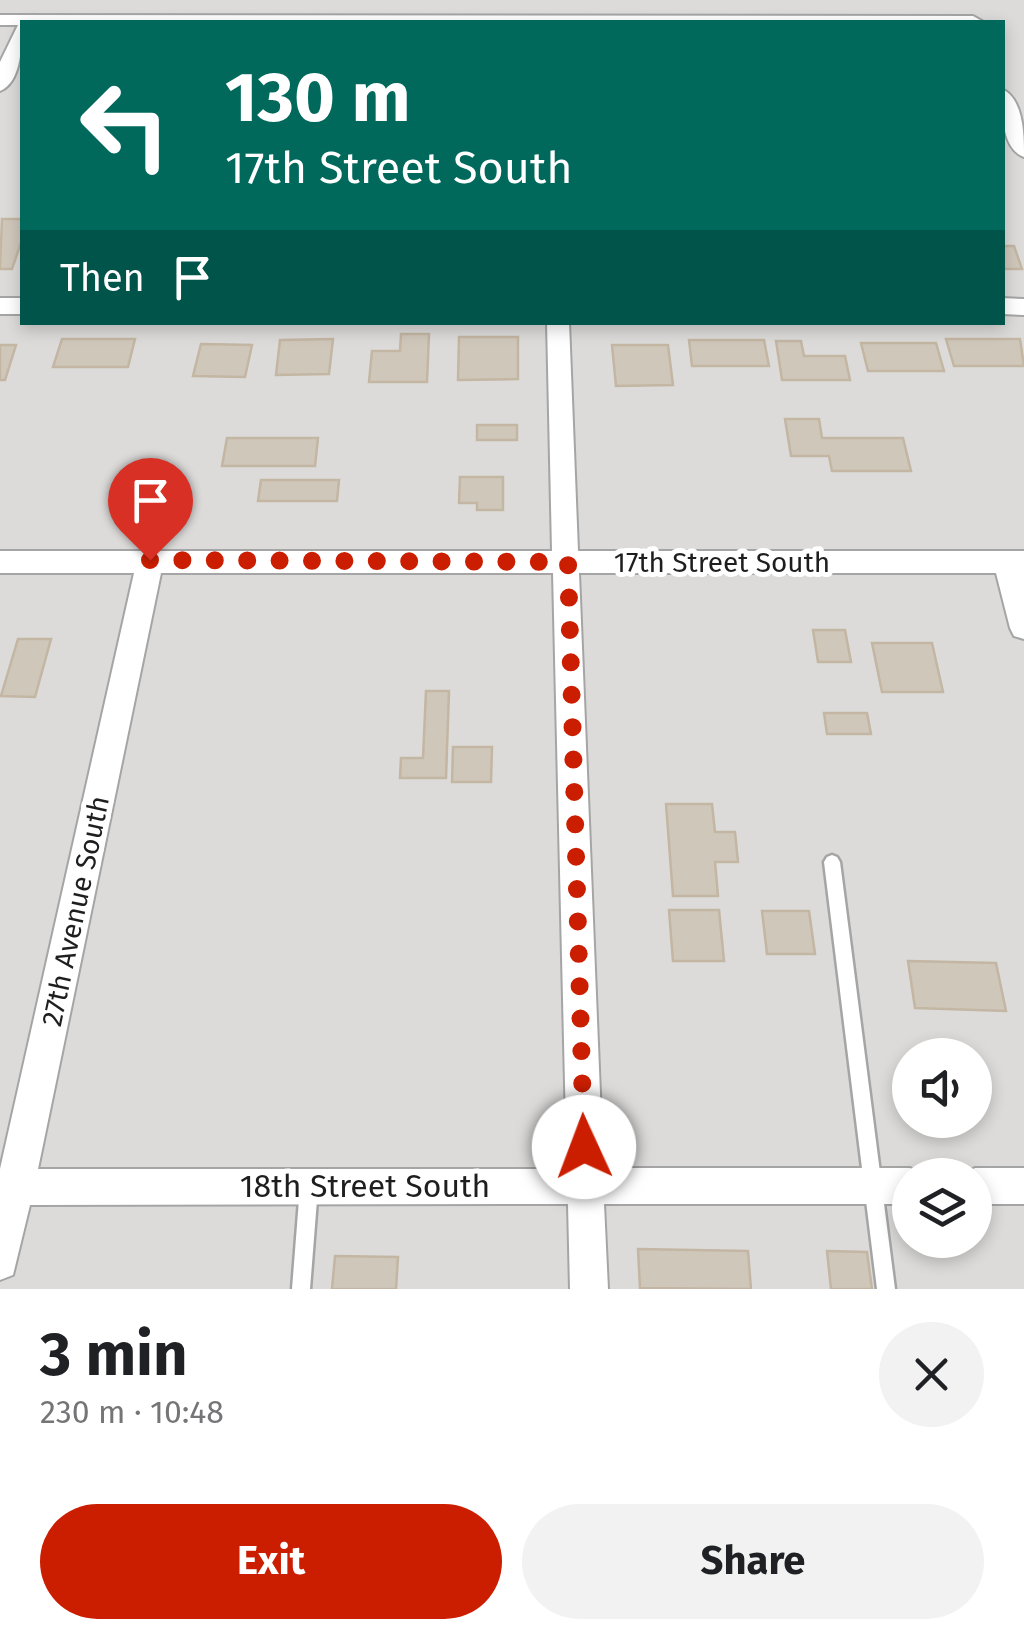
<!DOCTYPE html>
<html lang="en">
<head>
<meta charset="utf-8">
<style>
  :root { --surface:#fff; --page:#f2f2f2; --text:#202124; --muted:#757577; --accent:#cb1e00 }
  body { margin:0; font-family:"Fira Sans",sans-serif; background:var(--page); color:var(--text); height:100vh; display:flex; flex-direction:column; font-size:38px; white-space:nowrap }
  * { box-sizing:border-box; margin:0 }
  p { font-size:32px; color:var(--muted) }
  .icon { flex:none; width:55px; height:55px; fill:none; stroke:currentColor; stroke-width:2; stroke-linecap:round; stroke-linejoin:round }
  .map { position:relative; height:1289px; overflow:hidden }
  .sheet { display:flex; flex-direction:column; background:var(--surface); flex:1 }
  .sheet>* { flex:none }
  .hud { position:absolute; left:20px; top:20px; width:985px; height:305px; border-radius:0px; box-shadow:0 5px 15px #0003; background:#00695c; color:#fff; overflow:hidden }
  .controls { position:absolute; left:892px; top:1038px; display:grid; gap:20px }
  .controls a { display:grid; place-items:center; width:100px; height:100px; border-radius:50%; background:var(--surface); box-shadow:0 5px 15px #0003; font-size:50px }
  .pin { position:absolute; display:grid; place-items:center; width:85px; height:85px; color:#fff; margin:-102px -42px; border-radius:50% 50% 50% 0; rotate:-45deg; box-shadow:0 0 10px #0007 }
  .pin .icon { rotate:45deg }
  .me { position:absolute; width:110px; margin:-55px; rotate:358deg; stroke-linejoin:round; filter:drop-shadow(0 0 8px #0008) }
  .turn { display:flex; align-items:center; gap:35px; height:210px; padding:0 40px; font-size:45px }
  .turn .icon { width:130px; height:130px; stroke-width:2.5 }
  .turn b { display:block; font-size:70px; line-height:85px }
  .then { display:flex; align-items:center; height:95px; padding:0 40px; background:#0003; gap:20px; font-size:38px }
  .round { display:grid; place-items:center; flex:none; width:105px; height:105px; border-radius:52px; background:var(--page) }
  .overview { display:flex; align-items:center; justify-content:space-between; height:170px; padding:0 40px }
  h1 { font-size:60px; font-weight:700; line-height:75px }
  .action { display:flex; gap:20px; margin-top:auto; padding:20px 40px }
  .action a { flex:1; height:115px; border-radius:60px; background:var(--accent); color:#fff; font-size:40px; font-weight:700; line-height:115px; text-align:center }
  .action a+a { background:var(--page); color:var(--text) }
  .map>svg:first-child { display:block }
</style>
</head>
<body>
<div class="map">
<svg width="1024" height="1289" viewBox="0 0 1024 1289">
  <rect width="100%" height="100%" fill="#f0ede2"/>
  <path fill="#dcdbda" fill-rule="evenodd" d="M 0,0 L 1024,0 L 1024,1289 L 0,1289 ZM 22,22 L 1002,22 L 1002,322 L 22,322 ZM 910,1055 L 975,1055 L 975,1120 L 910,1120 ZM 910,1175 L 975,1175 L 975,1240 L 910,1240 Z"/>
  <path fill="#d0c7bb" stroke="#c3b6a3" stroke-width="2.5" d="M 2,219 L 22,219 L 22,240 L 12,269 L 0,269 Z
    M 1002,246 L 1014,246 L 1022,269 L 1002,269 Z
    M 401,334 L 429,334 L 427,382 L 369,382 L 372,351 L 400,351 Z
    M 459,337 L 518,337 L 518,379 L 458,380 Z
    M 62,339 L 135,339 L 128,367 L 53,367 Z
    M 333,339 L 329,374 L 276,375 L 280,340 Z
    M 946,339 L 1020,339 L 1024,366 L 954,366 Z
    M 689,340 L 764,340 L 769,366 L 692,366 Z
    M 776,341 L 801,341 L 804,356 L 845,356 L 850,380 L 782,380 Z
    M 861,343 L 936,343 L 944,371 L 868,371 Z
    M 201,344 L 252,345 L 245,377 L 193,376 Z
    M 0,345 L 16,345 L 5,380 L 0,380 Z
    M 612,345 L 668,345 L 673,385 L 616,386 Z
    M 785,419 L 819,419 L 822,438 L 903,438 L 911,471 L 832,471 L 829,456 L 791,456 Z
    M 477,425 L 517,425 L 517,440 L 477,440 Z
    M 227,438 L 318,438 L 315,466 L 222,466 Z
    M 460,477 L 503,477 L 503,510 L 477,510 L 477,503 L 459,503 Z
    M 261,480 L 339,480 L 337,501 L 258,501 Z
    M 813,630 L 845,630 L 851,662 L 818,662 Z
    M 18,639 L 51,639 L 35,697 L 1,696 Z
    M 872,643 L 932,643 L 943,692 L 882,692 Z
    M 426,691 L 449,691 L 446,778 L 400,778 L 401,758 L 423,758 Z
    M 824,713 L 867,713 L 871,734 L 827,734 Z
    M 453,747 L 492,747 L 491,782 L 452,782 Z
    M 666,804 L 712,804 L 715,832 L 735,832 L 738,862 L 715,862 L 718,896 L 673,896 Z
    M 669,910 L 719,910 L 724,961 L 673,961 Z
    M 762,911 L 809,911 L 815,954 L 767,954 Z
    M 908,961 L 996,963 L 1006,1011 L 915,1008 Z
    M 638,1249 L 748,1251 L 751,1289 L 640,1288 Z
    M 827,1251 L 867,1252 L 872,1289 L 831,1289 Z
    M 335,1256 L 398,1257 L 396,1289 L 332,1289 Z"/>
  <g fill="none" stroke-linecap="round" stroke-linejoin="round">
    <g stroke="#a5a5a5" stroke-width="5">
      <path id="lane" d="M 832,855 L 837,857 L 840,862 L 895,1289 L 877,1289 L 824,862 L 827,857 Z
        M 309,1178 L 315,1181 L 318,1187 L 310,1289 L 292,1289 L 300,1187 L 303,1181 Z"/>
    </g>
    <g stroke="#a5a5a5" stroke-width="4">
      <path id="street" d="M 0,15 L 973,16 L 982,21 L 22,22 C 22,43 22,82 0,91 L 0,62 L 18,25 L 0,25 Z
        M 1002,89 C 1024,99 1024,136 1024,157 C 1001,149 1002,110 1002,89 Z
        M 0,298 L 22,298 L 22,314 L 0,314 Z
        M 1002,298 L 1024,299 L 1024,315 L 1002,314 Z
        M 547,322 L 569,322 L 578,551 L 1024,551 L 1024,639 L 1014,636 L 1010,628 L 996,573 L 579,573 L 603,1168 L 910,1168 L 923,1175 L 910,1175 L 910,1204 L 604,1204 L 608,1289 L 570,1289 L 568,1204 L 30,1205 L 13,1275 L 0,1280 L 0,1169 L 134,573 L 0,573 L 0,551 L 552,551 ZM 161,573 L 553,573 L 567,1169 L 38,1169 Z
        M 975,1168 L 1024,1168 L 1024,1204 L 975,1204 L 975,1175 L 962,1175 Z"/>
    </g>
    <use href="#lane" fill="#fff" fill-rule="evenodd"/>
    <use href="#street" fill="#fff" fill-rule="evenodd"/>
  </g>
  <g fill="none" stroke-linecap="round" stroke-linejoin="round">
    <path stroke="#cb1e00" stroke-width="18" stroke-dasharray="0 32.4" d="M 150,560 L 568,562 L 584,1147"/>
  </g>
  <g text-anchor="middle" stroke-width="10" stroke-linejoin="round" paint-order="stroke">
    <g font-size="28" fill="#1e1e1e" stroke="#fff">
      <text x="722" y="572">17th Street South</text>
      <text transform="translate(75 911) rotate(-78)" y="10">27th Avenue South</text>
    </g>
    <g font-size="32" fill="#1e1e1e" stroke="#fff">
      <text x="365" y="1197">18th Street South</text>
    </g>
  </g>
</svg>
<div class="controls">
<a><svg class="icon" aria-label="sound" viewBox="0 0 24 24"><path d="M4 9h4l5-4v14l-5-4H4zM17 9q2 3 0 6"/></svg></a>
<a><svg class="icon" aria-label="layers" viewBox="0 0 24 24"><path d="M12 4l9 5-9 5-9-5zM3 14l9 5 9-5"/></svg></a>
</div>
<div class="pin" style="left:150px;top:560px;background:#d93025"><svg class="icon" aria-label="arrive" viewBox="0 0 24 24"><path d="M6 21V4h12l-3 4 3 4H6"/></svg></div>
<svg class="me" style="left:584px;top:1147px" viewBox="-20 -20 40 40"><circle r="19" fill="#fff"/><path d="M0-13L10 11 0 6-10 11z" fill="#cb1e00"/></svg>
<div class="hud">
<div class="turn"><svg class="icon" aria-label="left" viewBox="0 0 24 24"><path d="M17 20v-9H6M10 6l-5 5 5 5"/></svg><div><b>130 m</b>17th Street South</div></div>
<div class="then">Then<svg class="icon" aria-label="arrive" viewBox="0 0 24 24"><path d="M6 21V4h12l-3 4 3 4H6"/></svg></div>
</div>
</div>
<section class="sheet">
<div class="overview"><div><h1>3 min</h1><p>230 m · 10:48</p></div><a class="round"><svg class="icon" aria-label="close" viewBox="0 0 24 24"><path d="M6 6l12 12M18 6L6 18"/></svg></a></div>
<div class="action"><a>Exit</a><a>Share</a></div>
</section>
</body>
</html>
